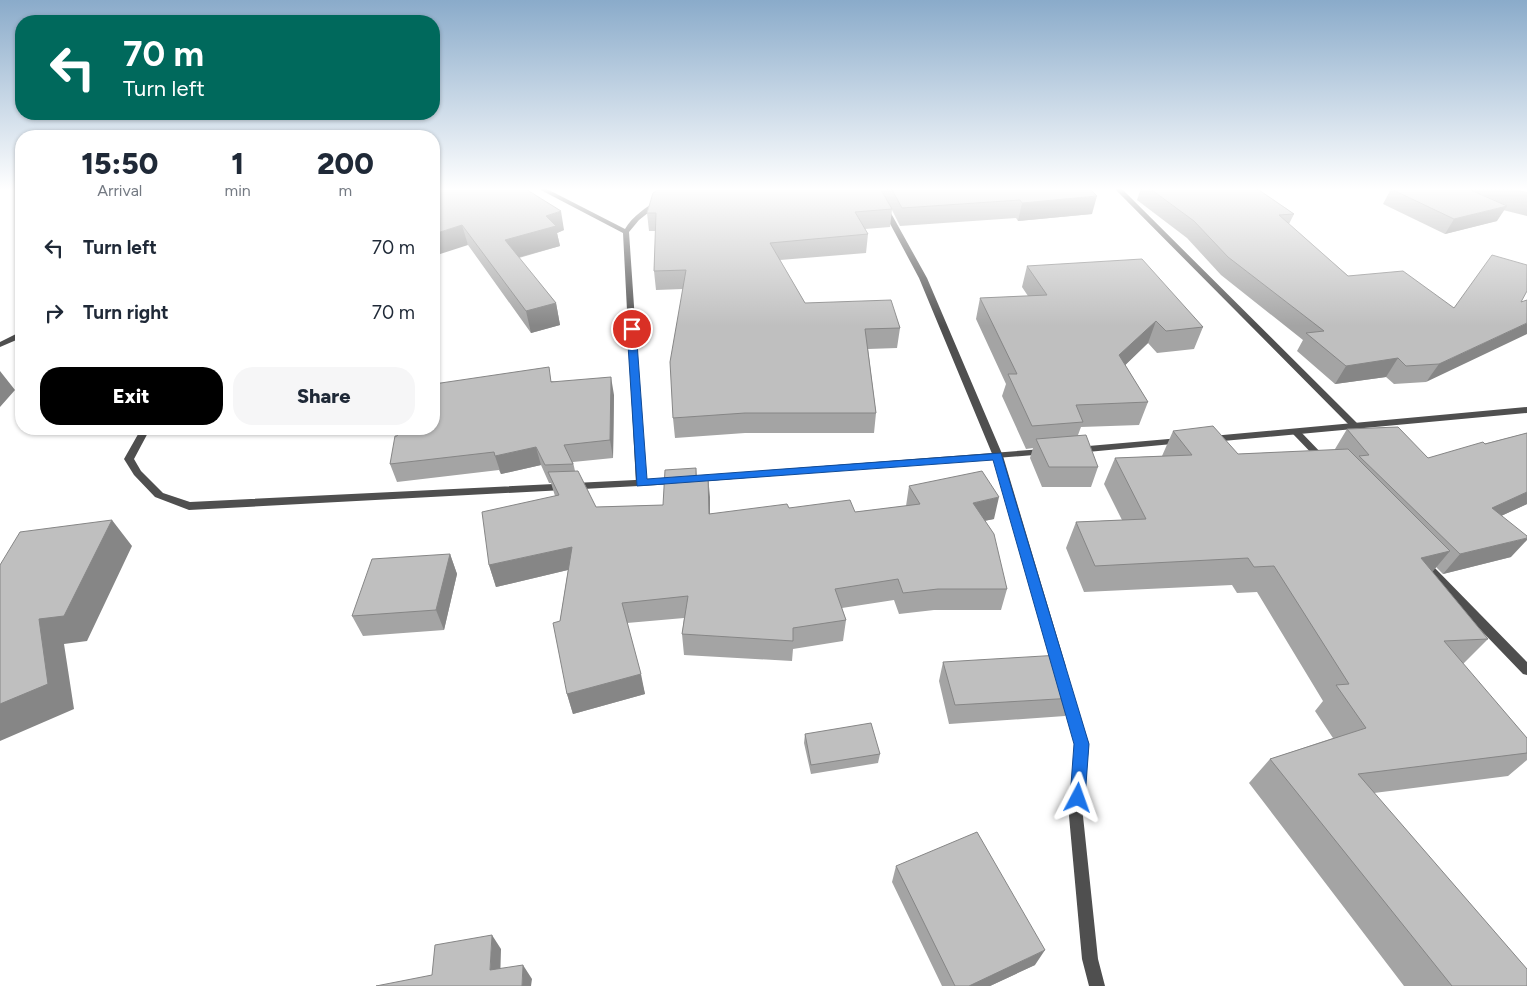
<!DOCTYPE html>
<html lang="en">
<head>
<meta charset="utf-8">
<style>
  :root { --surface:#fff; --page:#f6f6f7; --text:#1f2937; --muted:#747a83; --accent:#000 }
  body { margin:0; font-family:Figtree,sans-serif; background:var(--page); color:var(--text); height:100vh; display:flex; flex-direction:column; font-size:19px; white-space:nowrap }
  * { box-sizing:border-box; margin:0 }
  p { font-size:16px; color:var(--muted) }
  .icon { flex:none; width:28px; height:28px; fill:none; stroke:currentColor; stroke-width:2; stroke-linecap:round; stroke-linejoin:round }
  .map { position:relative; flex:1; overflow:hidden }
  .details { position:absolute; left:15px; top:130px; width:425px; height:305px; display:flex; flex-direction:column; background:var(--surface); border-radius:20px; box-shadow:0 1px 4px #0004 }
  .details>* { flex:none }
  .top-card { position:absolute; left:15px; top:15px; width:425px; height:105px; border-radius:20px; box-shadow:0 1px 4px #0004; background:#00695c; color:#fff; overflow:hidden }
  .pin { position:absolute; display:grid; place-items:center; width:42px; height:42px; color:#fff; margin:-21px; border:2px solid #fff; border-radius:50%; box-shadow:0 1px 5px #0007 }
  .me { position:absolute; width:55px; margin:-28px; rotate:4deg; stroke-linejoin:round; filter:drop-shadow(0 0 4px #0008) }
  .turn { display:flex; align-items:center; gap:18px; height:105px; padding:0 25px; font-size:22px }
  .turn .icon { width:65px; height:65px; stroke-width:2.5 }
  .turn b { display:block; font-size:35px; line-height:42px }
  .eta { display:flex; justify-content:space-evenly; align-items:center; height:85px; text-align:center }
  .eta b { font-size:30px; font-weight:800; line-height:35px }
  .action { display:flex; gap:10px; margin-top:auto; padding:10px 25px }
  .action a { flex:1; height:58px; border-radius:20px; background:var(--accent); color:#fff; font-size:20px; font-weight:800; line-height:58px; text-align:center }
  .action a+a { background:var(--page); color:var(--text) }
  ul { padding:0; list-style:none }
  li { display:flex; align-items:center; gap:15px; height:65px; padding:0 25px }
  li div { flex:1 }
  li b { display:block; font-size:19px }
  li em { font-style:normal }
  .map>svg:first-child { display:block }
</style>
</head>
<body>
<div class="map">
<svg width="1527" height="986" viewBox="0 0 1527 986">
  <rect width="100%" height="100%" fill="#fff"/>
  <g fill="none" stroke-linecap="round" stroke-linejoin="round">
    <path fill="#9d9d9d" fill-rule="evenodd" d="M 1442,188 L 1511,188 L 1527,192 L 1527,216 L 1447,196 Z"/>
    <path fill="#4f4f4f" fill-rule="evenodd" d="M 537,188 L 545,188 L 625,229 C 633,216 645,208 658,200 L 663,201 L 639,220 L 629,232 L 646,484 L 644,486 L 638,486 L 636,484 L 623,233 Z
      M 871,188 L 877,188 L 927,278 L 1003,456 L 1066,667 L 1064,671 L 1060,672 L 1056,671 L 1054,667 L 993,456 L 919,278 Z
      M 1114,188 L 1121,188 L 1358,424 L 1360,426 L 1358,428 L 1352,428 Z
      M 18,333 L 21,333 L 21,338 L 0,347 L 0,342 Z
      M 1296,429 L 1299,430 L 1326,458 L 1328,460 L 1326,462 L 1320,462 L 1293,434 L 1291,432 Z
      M 1427,563 L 1431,564 L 1527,662 L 1527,675 L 1523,674 L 1423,570 L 1422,567 L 1423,564 Z
      M 1067,688 L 1071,689 L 1073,693 L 1089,744 L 1083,816 L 1098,959 L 1105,986 L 1089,986 L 1082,959 L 1069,816 L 1075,744 L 1061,693 L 1063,689 Z"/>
    <path fill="#4f4f4f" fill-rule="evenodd" d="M 1527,407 L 1527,413 L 1212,442 L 1207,439 L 1212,436 Z
      M 141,429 L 150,429 L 134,459 L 141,471 L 163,493 L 190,502 L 676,478 L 681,481 L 676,484 L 189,510 L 155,497 L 134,475 L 124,459 Z
      M 1180,438 L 1183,439 L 1185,441 L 1183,443 L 1077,453 L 1072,450 L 1077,447 Z
      M 1043,449 L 1048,452 L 1046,454 L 696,482 L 691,479 L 696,476 Z"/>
  </g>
  <path fill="#a4a4a4" d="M 434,188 L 529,188 L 529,192 L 564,230 L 557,233 L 560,246 L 519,258 L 556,303 L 560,325 L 531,333 L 468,245 Z
    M 658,188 L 1089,188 L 1092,214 L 1018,221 L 1016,218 L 900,226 L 892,210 L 890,227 L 865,229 L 868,234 L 866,253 L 780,260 L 805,303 L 900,328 L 897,348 L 868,349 L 876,413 L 874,433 L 745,433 L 675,438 L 673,418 L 683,289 L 656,290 L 654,271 L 656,231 L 649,231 L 647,213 L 659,190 Z
    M 1141,188 L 1256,188 L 1294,214 L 1289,224 L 1348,276 L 1454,308 L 1527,265 L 1426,382 L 1394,384 L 1386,377 L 1335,384 L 1297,351 L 1303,340 L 1221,275 L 1187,238 L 1137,200 Z
    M 1391,189 L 1497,221 L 1445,234 L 1383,204 Z
    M 1027,266 L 1203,327 L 1194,349 L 1157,353 L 1148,343 L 1125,365 L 1148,402 L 1139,425 L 1081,427 L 1078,435 L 1098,467 L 1091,487 L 1042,487 L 1030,458 L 1033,448 L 1026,449 L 1002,396 L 1006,384 L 976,319 L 980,298 L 1028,296 L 1022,287 Z
    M 552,381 L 614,395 L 613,458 L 573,462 L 575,471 L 596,507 L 663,505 L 696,468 L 697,477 L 708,476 L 710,514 L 789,508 L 855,512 L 906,506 L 909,486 L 994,519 L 984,521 L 1007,589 L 1001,610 L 934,610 L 899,614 L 894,600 L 842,608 L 846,620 L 843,641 L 793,649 L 792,661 L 684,655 L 682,634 L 684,618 L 627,623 L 645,694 L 573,714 L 567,694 L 560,621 L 568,570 L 496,587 L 489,565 L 555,496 L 551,483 L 549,483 L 541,465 L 501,474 L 499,470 L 397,482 L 390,464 L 397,436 Z
    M 193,429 L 302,429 L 301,431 L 196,435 Z
    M 1347,429 L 1428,458 L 1527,433 L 1527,504 L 1501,516 L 1511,557 L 1443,574 L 1436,567 L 1432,572 L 1488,639 L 1463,664 L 1527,753 L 1527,760 L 1508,776 L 1374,793 L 1527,986 L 1404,986 L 1249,783 L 1270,759 L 1333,738 L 1315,711 L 1323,701 L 1257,592 L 1237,593 L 1232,585 L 1084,592 L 1066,548 L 1076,522 L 1122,520 L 1104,484 L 1115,458 L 1162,456 L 1173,431 L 1238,454 L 1335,450 L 1335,449 Z
    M 450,554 L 457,574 L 444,630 L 363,636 L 352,616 Z
    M 943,662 L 1074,698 L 1065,716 L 949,724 L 939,681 Z
    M 805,734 L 880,754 L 878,763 L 811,774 L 804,743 Z
    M 896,866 L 1035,965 L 990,986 L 942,986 L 892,882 Z"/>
  <path fill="#868686" d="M 1097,196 L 1092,214 L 1018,221 L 1022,203 Z
    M 1507,206 L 1497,221 L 1445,234 L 1454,219 Z
    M 561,211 L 564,230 L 557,233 L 560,246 L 509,260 L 505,240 L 546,216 Z
    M 462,225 L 468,245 L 434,256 L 434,234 Z
    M 556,303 L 560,325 L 531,333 L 526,311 Z
    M 1156,321 L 1148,343 L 1112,378 L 1119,355 Z
    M 1527,323 L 1527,334 L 1426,382 L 1439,364 Z
    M 1398,358 L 1386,377 L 1335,384 L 1346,366 Z
    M 0,371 L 15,390 L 0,407 Z
    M 611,377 L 614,395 L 613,458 L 610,440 Z
    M 536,447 L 541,465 L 501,474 L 495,456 Z
    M 708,476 L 710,497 L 710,535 L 709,514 Z
    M 1527,492 L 1527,504 L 1475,528 L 1492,508 Z
    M 999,497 L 994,519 L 968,524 L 973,503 Z
    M 112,520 L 132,546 L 87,641 L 64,644 L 74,709 L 0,741 L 0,704 L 39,619 Z
    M 1527,538 L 1527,540 L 1511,557 L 1443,574 L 1460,554 Z
    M 572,547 L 576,568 L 496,587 L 489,565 Z
    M 1450,551 L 1428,577 L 1421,558 Z
    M 450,554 L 457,574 L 444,630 L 436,610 Z
    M 641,674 L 645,694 L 573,714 L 567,694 Z
    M 492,935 L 501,949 L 500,984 L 490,970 Z
    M 1045,950 L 1035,965 L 990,986 L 969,986 Z
    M 523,965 L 532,979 L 531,986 L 522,986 Z"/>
  <path fill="#bfbfbf" stroke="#868686" d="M 434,188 L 524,188 L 561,211 L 546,216 L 556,226 L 505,240 L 556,303 L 526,311 L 462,225 L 434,234 Z
    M 661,188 L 880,188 L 892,209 L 855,212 L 868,234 L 770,243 L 805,303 L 891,300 L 900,328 L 865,329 L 876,413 L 745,413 L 673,418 L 670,362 L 686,270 L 654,271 L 656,213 L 647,213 L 653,193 Z
    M 891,188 L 1089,188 L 1097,196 L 1022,203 L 1020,200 L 902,208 Z
    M 1149,188 L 1256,188 L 1294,214 L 1279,215 L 1348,276 L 1403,271 L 1454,308 L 1492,255 L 1527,265 L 1527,291 L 1521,302 L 1527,300 L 1527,323 L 1439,364 L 1406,366 L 1398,358 L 1346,366 L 1306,333 L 1324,331 L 1228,257 L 1194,221 Z
    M 1392,188 L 1466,188 L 1507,206 L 1454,219 L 1391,189 Z
    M 1142,259 L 1203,327 L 1166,331 L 1156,321 L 1119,355 L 1148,402 L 1076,405 L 1083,422 L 1032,426 L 1008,374 L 1017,374 L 980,298 L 1047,295 L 1027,266 Z
    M 549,367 L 551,382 L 611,377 L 610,440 L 564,445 L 573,464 L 545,465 L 536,447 L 495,456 L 494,452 L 390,464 L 395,436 L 397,436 L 399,429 L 434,429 L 434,384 Z
    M 1213,426 L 1238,454 L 1348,449 L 1450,551 L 1421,558 L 1488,639 L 1444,641 L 1527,738 L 1527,753 L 1358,774 L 1527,969 L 1527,986 L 1452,986 L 1270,759 L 1366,728 L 1336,685 L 1349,684 L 1274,566 L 1254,567 L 1248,558 L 1095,566 L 1076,522 L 1146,519 L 1115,458 L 1192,455 L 1173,431 Z
    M 1398,427 L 1428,458 L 1483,442 L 1485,444 L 1527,433 L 1527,492 L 1492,508 L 1527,536 L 1527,538 L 1460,554 L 1359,456 L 1369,455 L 1347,429 Z
    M 1086,435 L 1098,467 L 1049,467 L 1036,439 Z
    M 696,468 L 696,477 L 708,476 L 709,514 L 787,504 L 789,508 L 850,500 L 855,512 L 920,504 L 909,486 L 982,471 L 999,497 L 973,503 L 994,534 L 1007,589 L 938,589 L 903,593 L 898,579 L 835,589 L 846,620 L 793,628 L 793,641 L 682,634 L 688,596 L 622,603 L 641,674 L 567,694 L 553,623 L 560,621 L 572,547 L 489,565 L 482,512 L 559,495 L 548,472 L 578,471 L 596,507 L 663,505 L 665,470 Z
    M 112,520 L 64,616 L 39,619 L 48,684 L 0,704 L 0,565 L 20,532 Z
    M 450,554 L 436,610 L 352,616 L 372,559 Z
    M 1060,655 L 1074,698 L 955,705 L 943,662 Z
    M 871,723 L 880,754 L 811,765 L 805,734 Z
    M 977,832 L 1045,950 L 969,986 L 955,986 L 896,866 Z
    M 492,935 L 490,970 L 523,965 L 522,986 L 376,986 L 432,975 L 435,945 Z"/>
  <linearGradient id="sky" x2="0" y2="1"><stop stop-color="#8aabca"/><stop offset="0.58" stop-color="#fff"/><stop offset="1" stop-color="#fff" stop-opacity="0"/></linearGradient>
  <rect width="1527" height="326" fill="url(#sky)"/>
  <path fill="#1a73e8" stroke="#114b97" d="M 632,326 L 636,329 L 647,479 L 1001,453 L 1089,744 L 1085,798 L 1083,803 L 1078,805 L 1072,803 L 1070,798 L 1074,744 L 993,460 L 637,486 L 627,329 Z"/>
</svg>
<div class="pin" style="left:632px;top:329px;background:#d93025"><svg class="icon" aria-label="arrive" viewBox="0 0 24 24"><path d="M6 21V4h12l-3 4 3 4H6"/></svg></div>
<svg class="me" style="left:1078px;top:798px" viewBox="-20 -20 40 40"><path d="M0-17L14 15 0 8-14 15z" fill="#1a73e8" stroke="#fff" stroke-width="4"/></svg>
<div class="top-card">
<div class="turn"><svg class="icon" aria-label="left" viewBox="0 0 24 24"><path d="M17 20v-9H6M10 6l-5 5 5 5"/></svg><div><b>70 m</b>Turn left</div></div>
</div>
<section class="details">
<div class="eta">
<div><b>15:50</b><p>Arrival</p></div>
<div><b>1</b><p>min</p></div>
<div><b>200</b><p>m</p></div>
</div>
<ul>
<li><svg class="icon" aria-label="left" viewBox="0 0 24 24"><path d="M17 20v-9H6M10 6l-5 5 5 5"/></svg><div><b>Turn left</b></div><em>70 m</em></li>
<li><svg class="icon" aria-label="right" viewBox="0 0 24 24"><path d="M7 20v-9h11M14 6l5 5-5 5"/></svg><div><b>Turn right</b></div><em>70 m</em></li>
</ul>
<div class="action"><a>Exit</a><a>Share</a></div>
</section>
</div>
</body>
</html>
